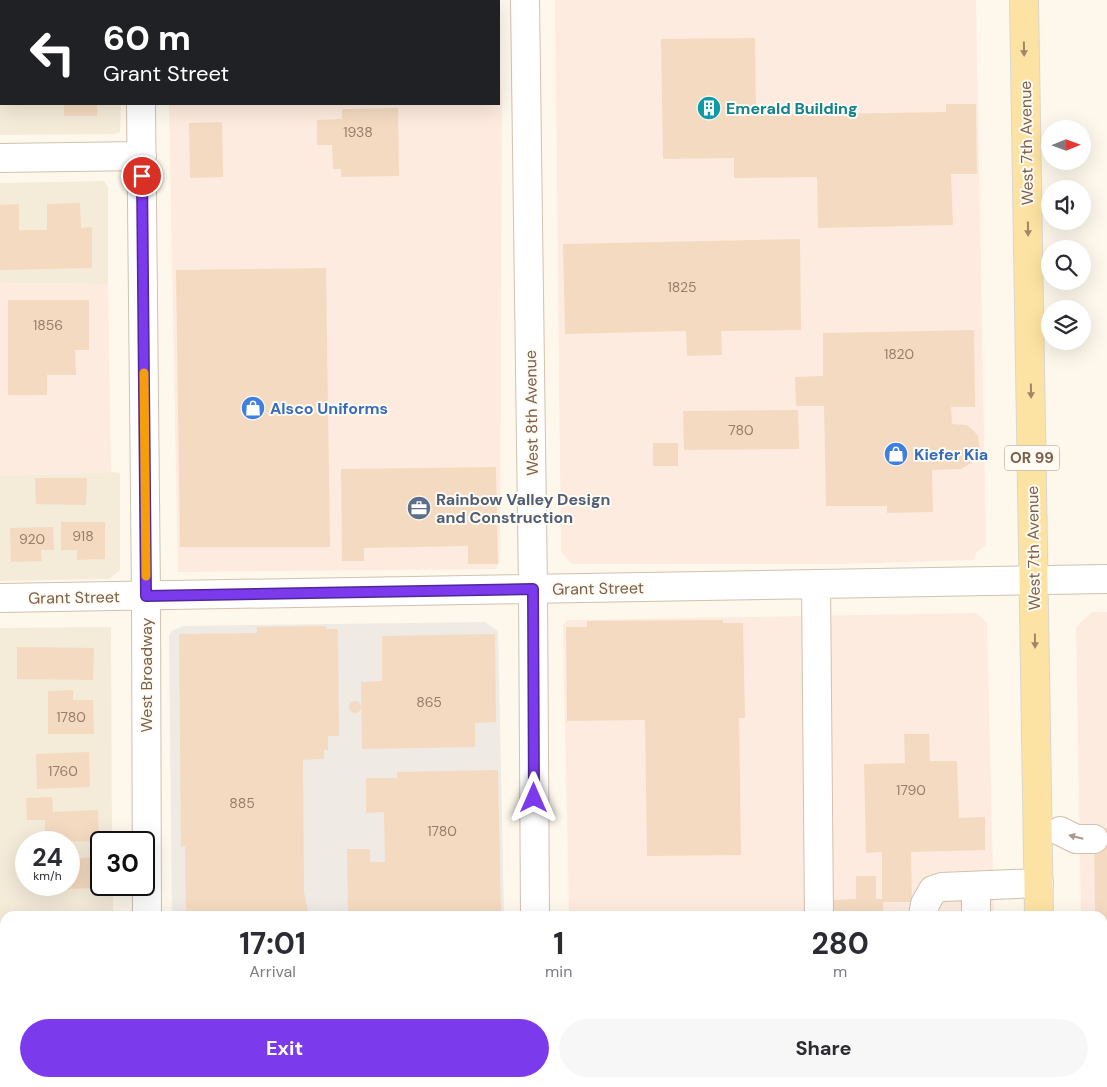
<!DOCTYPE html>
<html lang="en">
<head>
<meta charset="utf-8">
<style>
  :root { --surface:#fff; --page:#f7f7f7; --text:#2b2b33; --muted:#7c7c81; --accent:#7c3aed }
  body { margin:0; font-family:"DM Sans",sans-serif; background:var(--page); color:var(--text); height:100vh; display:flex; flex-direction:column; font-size:19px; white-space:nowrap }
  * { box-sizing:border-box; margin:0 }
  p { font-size:16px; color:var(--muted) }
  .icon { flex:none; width:28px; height:28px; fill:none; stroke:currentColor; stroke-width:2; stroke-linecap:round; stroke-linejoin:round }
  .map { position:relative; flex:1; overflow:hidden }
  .drawer { position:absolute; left:0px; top:911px; width:1108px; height:176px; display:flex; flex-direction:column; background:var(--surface); border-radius:15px 15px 0 0; box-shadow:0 5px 20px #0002 }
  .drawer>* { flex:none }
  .banner { position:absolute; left:0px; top:0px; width:500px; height:105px; box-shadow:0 5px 20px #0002; background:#202124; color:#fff; overflow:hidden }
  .needle { width:32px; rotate:89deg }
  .buttons { position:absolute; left:1041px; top:120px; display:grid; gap:10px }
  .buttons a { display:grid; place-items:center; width:50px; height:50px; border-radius:50%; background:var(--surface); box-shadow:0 5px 20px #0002; font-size:25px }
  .speed { position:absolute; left:15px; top:831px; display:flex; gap:10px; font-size:25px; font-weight:700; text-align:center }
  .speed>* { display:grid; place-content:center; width:65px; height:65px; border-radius:50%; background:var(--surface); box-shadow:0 5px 20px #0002; line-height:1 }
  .speed small { font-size:12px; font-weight:400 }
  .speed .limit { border:2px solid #111; border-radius:8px; background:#fff; color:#111 }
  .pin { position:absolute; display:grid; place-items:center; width:42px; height:42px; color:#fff; margin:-21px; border:2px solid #fff; border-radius:50%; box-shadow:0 1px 5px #0007 }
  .me { position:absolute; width:55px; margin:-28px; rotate:0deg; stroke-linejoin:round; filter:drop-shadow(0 0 4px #0008) }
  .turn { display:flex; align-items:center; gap:18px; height:105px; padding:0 20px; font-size:22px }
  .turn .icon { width:65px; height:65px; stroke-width:2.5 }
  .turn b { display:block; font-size:35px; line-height:42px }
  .eta { display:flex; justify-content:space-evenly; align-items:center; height:85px; text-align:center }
  .eta b { font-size:30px; font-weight:700; line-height:35px }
  .button { display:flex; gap:10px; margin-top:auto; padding:10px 20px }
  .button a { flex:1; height:58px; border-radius:30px; background:var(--accent); color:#fff; font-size:20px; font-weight:700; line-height:58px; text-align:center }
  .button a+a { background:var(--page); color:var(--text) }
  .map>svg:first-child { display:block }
</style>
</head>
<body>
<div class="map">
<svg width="1107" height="1087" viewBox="0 0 1107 1087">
  <rect width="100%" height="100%" fill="#fdf8eb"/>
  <path fill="#f5ebd9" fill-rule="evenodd" d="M 0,43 L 1,43 L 1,104 L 121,104 L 120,132 L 115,134 L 0,135 Z
    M 104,181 L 108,187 L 108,284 L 0,283 L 0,183 Z
    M 111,472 L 120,473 L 120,570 L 109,579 L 0,581 L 0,476 Z
    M 108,627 L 111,627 L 112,842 L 101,842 L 101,885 L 113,885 L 113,916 L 5,916 L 5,1082 L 114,1082 L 114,1087 L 0,1087 L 0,628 ZM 26,842 L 69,842 L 69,885 L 26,885 Z"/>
  <path fill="#feebdf" d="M 0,0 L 118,0 L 118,1 L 1,1 L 0,43 Z
    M 167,0 L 496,0 L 496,1 L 167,1 Z
    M 555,0 L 976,0 L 986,545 L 977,552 L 974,560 L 839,564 L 572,564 L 561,552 Z
    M 499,51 L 502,100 L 500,561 L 496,569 L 178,572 L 169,104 L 499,104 Z
    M 0,283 L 108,284 L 111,472 L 0,476 Z
    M 1092,612 L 1107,612 L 1107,1033 L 1103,1033 L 1102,916 L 1081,916 L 1076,627 Z
    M 976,613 L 987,623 L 994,916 L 569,916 L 563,625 L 567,620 Z
    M 573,1083 L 827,1083 L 814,1087 L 573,1087 Z"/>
  <path fill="#efeae3" d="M 485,622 L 498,631 L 504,916 L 172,916 L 169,635 L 172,631 L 183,626 Z
    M 508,1082 L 508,1087 L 174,1087 L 174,1083 Z"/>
  <path fill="#f4dac1" d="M 755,38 L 756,115 L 946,112 L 946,104 L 976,104 L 977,174 L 951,174 L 953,225 L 818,228 L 817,177 L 734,178 L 734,158 L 663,159 L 661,39 Z
    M 64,104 L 97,104 L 97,116 L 64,116 Z
    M 398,108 L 399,176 L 341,177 L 341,169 L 333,169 L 332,145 L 317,145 L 317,120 L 342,119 L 342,109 Z
    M 222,122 L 223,177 L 190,178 L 189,123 Z
    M 80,203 L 81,228 L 92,227 L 92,268 L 0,270 L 0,205 L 19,204 L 19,230 L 47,230 L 47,204 Z
    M 800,239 L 801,330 L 721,331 L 722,355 L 687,356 L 686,331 L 565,334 L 563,244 Z
    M 326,268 L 330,547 L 180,547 L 176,270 Z
    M 8,300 L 89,300 L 89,350 L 75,350 L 76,375 L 47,375 L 47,395 L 8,395 Z
    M 974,330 L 975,407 L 951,407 L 952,424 L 967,425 L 973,430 L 978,436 L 980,450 L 973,462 L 961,469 L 932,470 L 933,512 L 887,513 L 887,506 L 826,506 L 824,406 L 796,406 L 795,377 L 823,376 L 823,333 Z
    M 798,410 L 799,449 L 684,450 L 683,411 Z
    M 653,443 L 678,443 L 678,466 L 653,466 Z
    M 496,467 L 498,564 L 468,564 L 468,546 L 364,548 L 364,561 L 342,561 L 341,469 Z
    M 35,478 L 87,478 L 86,505 L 36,504 Z
    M 61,522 L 105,522 L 105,559 L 77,560 L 77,550 L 61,550 Z
    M 53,527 L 54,550 L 41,550 L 42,561 L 11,562 L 10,528 Z
    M 723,620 L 723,623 L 743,623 L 745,718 L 739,718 L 741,855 L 647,856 L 645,720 L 567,721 L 566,627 L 587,627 L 587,621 Z
    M 326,626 L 326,629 L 338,629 L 339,736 L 328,736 L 328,750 L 324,750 L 324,759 L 303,760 L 304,892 L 309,916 L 186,916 L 185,846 L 181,847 L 179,634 L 257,633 L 257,627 Z
    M 495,634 L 496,722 L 475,723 L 475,747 L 362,749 L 361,682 L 382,681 L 382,636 Z
    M 17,647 L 94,648 L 93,680 L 17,679 Z
    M 73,690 L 73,700 L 93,700 L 94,734 L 48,734 L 48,691 Z
    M349 707a6 6 0 1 1 12 0a6 6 0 1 1-12 0Z
    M 904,734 L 929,734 L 930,761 L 957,761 L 959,818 L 985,817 L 985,850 L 911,852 L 912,902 L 883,902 L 883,916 L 834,916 L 834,900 L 856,899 L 856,876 L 876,876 L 876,899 L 882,899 L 882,852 L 866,853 L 864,764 L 905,763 Z
    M 89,752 L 90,787 L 37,789 L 36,754 Z
    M 498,770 L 501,916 L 348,916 L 347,849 L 370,849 L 370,862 L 385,862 L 384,812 L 366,813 L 366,778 L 397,778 L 397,772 Z
    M 52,797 L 53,812 L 98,810 L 99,841 L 45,842 L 45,820 L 27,820 L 26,798 Z
    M 1107,828 L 1107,1000 L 1102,1000 L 1102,916 L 1095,916 L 1094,829 Z
    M 96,857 L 97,888 L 42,890 L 42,885 L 69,885 L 69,859 Z
    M 5,1073 L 5,1082 L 19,1082 L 20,1087 L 2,1087 L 2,1074 Z
    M 65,1082 L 88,1082 L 88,1087 L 65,1087 Z
    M 450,1082 L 486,1082 L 486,1087 L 450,1087 Z"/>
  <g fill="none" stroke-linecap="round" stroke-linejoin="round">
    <g stroke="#d1c1af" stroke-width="30">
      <path id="minor" d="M 141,0 L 141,1
        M 525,0 L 533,589 L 535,916
        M 141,104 L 146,595 L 147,916
        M 0,158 L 142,156
        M 816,584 L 819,916
        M 0,598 L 1107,579
        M 1060,831 L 1076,839 L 1094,839
        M 923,916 L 925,904 L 933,890 L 942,887 L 1039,883
        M 976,916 L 976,886
        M 148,1082 L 148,1087
        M 536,1082 L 536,1087
        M 820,1082 L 820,1087
        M 907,1082 L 907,1087"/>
    </g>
    <g stroke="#dcd6d0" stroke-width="30">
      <path id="major" d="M 1024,0 L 1039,916
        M 1041,1082 L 1041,1087"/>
    </g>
    <path stroke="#dabda4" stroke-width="3" stroke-dasharray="1 4" stroke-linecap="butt" d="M 614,1087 L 618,1082"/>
    <use href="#minor" stroke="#fff" stroke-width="28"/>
    <use href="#major" stroke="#fde3a3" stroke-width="28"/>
  </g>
  <defs><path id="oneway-solid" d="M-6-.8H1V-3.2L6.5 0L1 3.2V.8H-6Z" transform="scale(1.25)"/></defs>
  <g fill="#a18766">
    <use href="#oneway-solid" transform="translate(1024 49) rotate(89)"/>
    <use href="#oneway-solid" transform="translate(1028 229) rotate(89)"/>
    <use href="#oneway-solid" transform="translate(1031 391) rotate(89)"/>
    <use href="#oneway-solid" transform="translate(1035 641) rotate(89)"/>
  </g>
  <use fill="#a9988b" href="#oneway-solid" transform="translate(1076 837) rotate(-166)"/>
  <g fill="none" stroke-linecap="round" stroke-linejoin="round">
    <g stroke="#51269a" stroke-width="12">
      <path id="route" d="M 142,176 L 146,596 L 533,589 L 534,798"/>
    </g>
    <use href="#route" stroke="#7c3aed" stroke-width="9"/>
    <path stroke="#f59e0b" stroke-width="9" d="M 144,373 L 146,576"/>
  </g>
  <defs>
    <g id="building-disc" transform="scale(1.25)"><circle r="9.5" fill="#0f9aa8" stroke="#fffbf2"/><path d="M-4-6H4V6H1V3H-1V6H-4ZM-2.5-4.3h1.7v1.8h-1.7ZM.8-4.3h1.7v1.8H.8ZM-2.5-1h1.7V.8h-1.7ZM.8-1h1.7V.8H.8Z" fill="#fff"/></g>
    <g id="shop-disc" transform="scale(1.25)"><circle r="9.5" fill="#3f7fe0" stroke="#fffbf2"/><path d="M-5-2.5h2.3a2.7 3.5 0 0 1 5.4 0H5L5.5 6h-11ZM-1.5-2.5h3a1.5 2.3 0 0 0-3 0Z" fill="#fff"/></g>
    <g id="office-disc" transform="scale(1.25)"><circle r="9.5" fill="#5c6f8a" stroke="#fffbf2"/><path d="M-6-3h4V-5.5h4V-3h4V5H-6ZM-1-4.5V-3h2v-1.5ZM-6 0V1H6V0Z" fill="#fff"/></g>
  </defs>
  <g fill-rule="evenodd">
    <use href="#building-disc" x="709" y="108"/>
    <use href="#shop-disc" x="253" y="408"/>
    <use href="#shop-disc" x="896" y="454"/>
    <use href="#office-disc" x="419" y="508"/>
  </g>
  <g text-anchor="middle" stroke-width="4" stroke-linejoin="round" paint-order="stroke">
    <g font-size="14" fill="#987e69">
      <text x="358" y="137">1938</text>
      <text x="682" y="292">1825</text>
      <text x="48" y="330">1856</text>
      <text x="899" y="359">1820</text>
      <text x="741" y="435">780</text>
      <text x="83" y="541">918</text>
      <text x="32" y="544">920</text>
      <text x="429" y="707">865</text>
      <text x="71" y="722">1780</text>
      <text x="63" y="776">1760</text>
      <text x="911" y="795">1790</text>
      <text x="242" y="808">885</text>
      <text x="442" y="836">1780</text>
    </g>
    <rect fill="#fffbf2" stroke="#a28e7e" stroke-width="1" x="1004.5" y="445.5" width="55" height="25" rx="4"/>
    <g font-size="15" font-weight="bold" fill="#7a604c">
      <text x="1032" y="463">OR 99</text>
    </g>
    <g font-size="16" font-weight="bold" fill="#0d838f" stroke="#fffbf2" text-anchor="start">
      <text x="726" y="114">Emerald Building</text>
    </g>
    <g font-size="16" fill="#7a604c" stroke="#fffbf2">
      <text transform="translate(1026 143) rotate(-91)" y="6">West 7th Avenue</text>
      <text transform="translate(531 413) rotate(-91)" y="6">West 8th Avenue</text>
      <text transform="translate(1033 548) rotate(-91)" y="6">West 7th Avenue</text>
      <text transform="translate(598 588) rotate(-1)" y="6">Grant Street</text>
      <text transform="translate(74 597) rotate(-1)" y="6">Grant Street</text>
      <text transform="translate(146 675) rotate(-90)" y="6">West Broadway</text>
    </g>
    <g font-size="16" font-weight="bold" fill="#366cbe" stroke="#fffbf2" text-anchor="start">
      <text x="270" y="414">Alsco Uniforms</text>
      <text x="914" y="460">Kiefer Kia</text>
    </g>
    <g font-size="16" font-weight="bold" fill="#4e5e75" stroke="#fffbf2" text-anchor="start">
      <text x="436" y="505">Rainbow Valley Design<tspan x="436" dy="18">and Construction</tspan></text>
    </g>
  </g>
</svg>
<div class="buttons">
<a><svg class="needle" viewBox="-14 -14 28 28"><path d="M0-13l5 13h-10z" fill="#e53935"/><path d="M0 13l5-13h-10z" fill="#7c7c81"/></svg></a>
<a><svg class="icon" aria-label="sound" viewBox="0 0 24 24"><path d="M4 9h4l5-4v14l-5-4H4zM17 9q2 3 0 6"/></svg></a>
<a><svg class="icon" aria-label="search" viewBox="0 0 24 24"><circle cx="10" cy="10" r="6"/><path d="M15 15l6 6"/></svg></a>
<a><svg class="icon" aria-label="layers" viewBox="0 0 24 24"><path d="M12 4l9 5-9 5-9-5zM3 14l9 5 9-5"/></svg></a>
</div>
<div class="speed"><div>24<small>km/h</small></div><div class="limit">30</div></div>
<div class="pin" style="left:142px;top:176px;background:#d93025"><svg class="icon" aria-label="arrive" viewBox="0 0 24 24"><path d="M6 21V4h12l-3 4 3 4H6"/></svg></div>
<svg class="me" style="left:534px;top:798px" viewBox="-20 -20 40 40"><path d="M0-17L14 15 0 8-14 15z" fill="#7c3aed" stroke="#fff" stroke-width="4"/></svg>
<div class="banner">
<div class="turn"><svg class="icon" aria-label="left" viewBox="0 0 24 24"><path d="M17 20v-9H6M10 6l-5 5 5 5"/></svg><div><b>60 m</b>Grant Street</div></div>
</div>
<section class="drawer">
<div class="eta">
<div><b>17:01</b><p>Arrival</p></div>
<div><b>1</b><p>min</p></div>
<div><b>280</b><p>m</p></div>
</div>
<div class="button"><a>Exit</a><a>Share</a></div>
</section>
</div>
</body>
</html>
